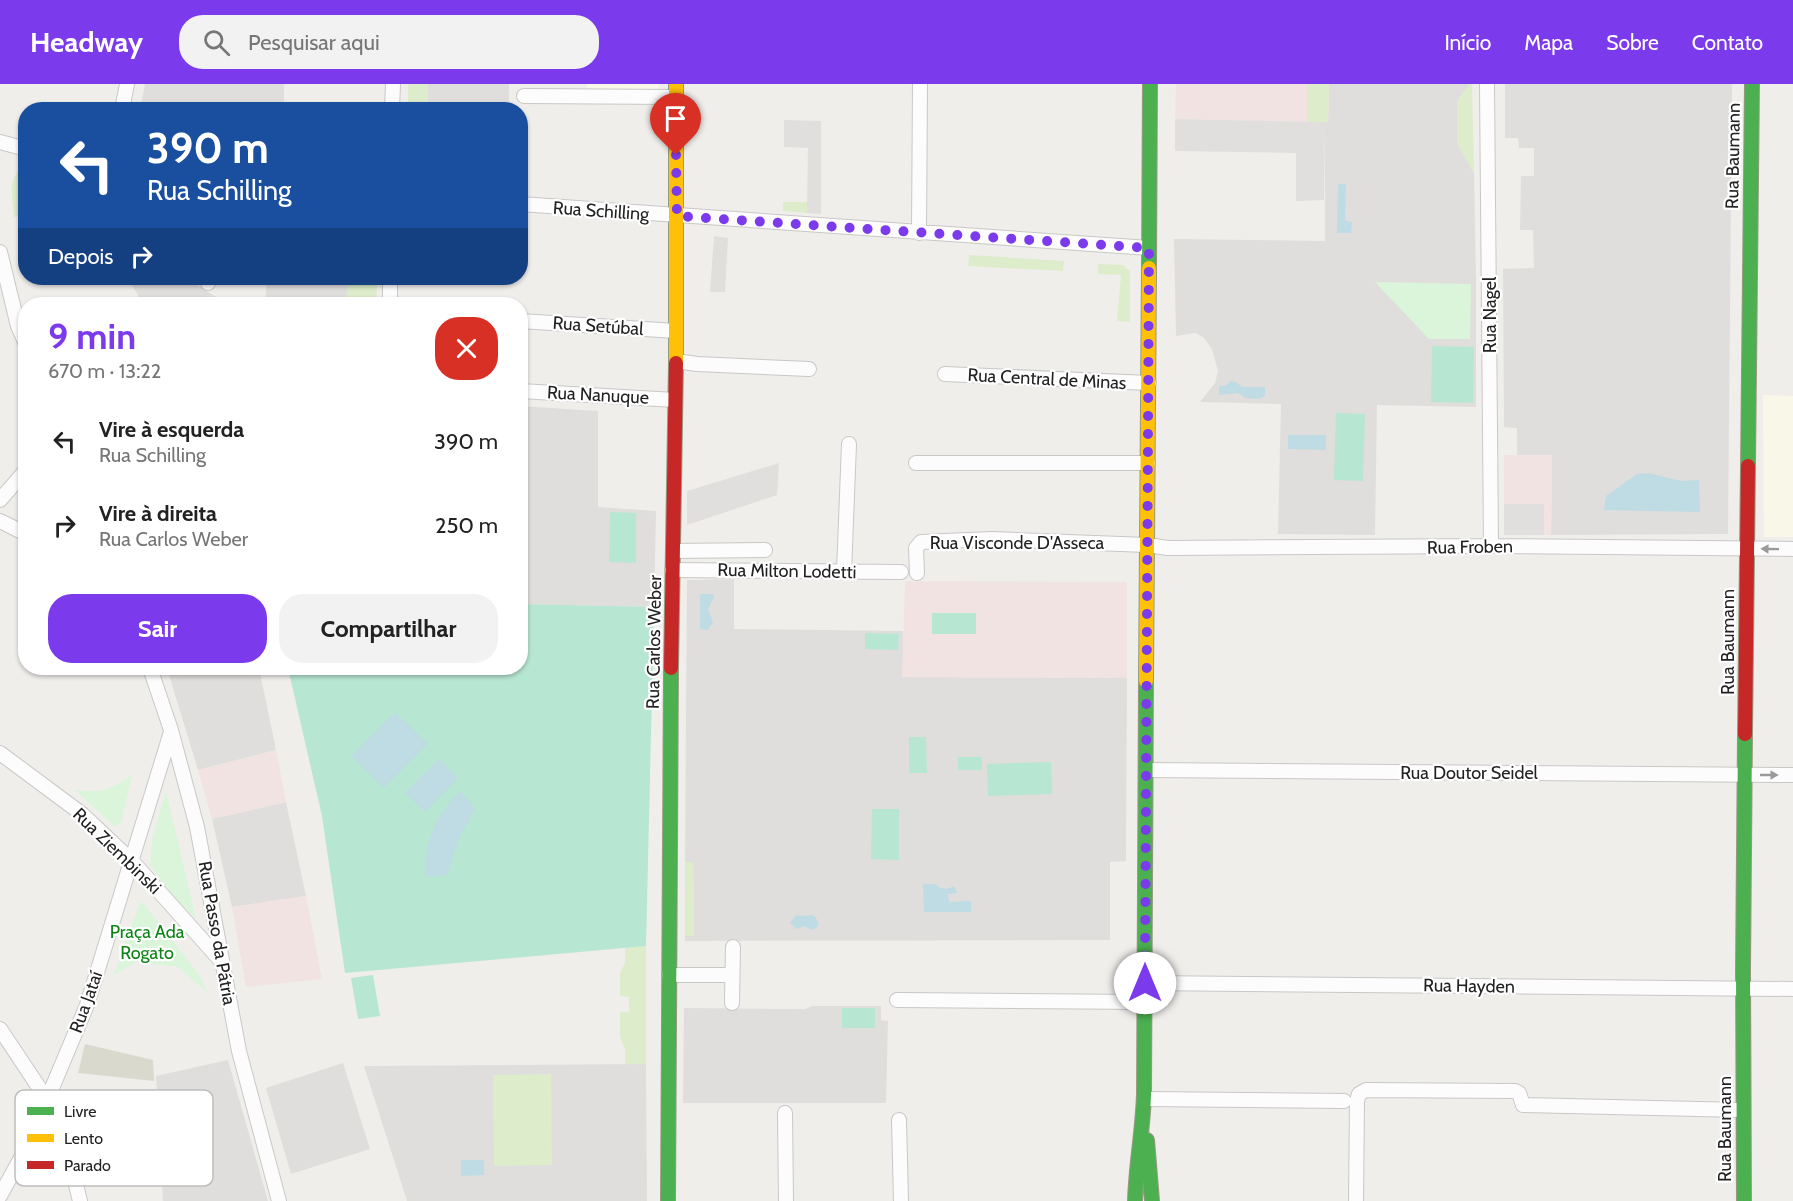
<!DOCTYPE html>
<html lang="pt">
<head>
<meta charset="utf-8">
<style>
  :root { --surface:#fff; --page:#f2f2f2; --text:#222; --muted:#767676; --accent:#7c3aed }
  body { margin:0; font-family:Cabin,sans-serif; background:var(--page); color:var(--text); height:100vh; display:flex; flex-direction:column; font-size:22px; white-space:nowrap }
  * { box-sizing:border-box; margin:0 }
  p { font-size:20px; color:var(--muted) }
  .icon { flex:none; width:33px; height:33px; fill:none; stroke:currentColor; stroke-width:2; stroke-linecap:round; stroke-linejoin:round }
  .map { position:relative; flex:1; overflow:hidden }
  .drawer { position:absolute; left:18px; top:213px; width:510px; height:378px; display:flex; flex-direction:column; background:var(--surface); border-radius:24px; box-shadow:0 2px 4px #0004 }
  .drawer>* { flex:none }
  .hud { position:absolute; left:18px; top:18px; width:510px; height:183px; border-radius:24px; box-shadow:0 2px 4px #0004; background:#1a4fa0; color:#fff; overflow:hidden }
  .pin { position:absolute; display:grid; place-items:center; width:51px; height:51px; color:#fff; margin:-62px -26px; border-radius:50% 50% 50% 0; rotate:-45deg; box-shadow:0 0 6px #0007 }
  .pin .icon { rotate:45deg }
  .me { position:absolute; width:66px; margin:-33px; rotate:0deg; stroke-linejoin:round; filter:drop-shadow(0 0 4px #0008) }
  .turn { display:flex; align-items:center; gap:21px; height:126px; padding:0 30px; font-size:27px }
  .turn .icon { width:78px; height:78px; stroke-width:2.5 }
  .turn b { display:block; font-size:42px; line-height:51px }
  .then { display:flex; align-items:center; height:57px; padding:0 30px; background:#0003; gap:12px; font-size:22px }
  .round { display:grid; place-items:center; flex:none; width:63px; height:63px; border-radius:24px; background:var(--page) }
  .overview { display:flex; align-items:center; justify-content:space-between; height:102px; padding:0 30px }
  h1 { font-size:36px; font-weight:800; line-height:45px; color:var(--accent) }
  .primary-button { display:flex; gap:12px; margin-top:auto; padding:12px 30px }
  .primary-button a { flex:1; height:69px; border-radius:24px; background:var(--accent); color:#fff; font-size:24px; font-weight:800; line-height:69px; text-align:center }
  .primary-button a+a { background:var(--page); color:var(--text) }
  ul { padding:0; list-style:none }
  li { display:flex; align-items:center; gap:18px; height:84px; padding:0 30px }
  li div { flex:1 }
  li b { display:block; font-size:22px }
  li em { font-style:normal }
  header { display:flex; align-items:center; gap:36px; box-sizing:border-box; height:84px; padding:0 30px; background:var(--accent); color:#fff }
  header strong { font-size:28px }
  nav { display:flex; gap:33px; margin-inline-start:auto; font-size:21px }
  .search { width:420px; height:54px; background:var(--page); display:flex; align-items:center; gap:15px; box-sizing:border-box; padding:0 21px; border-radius:24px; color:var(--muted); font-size:22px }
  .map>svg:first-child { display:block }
</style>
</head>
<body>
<header>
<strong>Headway</strong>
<div class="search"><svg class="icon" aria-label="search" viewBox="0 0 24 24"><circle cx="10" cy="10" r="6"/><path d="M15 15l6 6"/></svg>Pesquisar aqui</div>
<nav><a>Início</a><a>Mapa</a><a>Sobre</a><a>Contato</a></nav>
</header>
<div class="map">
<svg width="1793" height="1117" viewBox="0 0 1793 1117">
  <rect width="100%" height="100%" fill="#f0eeeb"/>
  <path fill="#dfdedc" d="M 145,0 L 284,0 L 284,25 L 140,26 Z
    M 408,0 L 509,0 L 509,25 L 408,26 Z
    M 1329,0 L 1470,0 L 1457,17 L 1457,59 L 1474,89 L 1476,195 L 1476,323 L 1377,321 L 1375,451 L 1278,450 L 1281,320 L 1200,318 L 1215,299 L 1218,287 L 1212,265 L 1204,254 L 1196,249 L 1176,252 L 1174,155 L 1325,157 L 1325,38 L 1328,38 Z
    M 1505,0 L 1732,0 L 1728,450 L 1551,451 L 1552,371 L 1517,371 L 1517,344 L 1504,343 L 1503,185 L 1534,184 L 1533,146 L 1520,146 L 1521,92 L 1534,92 L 1534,64 L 1519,64 L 1518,54 L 1505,54 Z
    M 128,194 L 186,194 L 227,220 L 143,220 Z
    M 267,194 L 377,194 L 376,220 L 265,220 Z
    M 520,322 L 598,327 L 598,423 L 656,427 L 654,523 L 521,520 Z
    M 734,495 L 734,545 L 903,547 L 903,593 L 1127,594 L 1126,777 L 1110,778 L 1110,856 L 685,857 L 685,852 L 694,851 L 693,778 L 685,778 L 687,496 Z
    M 167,584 L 259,584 L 276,666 L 198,686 Z
    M 286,718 L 306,812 L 232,823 L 212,735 Z
    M 813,922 L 881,922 L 881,936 L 888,937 L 886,1019 L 683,1019 L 684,924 L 805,925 Z
    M 228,976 L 268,1117 L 163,1117 L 156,992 Z
    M 343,979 L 370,1065 L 291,1090 L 266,1004 Z
    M 646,980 L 647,1117 L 407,1117 L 364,982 Z"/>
  <path fill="#f1e3e1" d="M 1176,0 L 1307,0 L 1307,38 L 1175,35 Z
    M 1504,371 L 1552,371 L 1551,451 L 1504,451 Z
    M 905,497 L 1127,498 L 1127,594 L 902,593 Z
    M 276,666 L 286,718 L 212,735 L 198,686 Z
    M 306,812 L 322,895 L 246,903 L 232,823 Z"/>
  <path fill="#f8f7e8" d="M 587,0 L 659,0 L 659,7 L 587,5 Z
    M 1763,311 L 1793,312 L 1793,453 L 1764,453 Z"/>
  <path fill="#d9d9cd" d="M 85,960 L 153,976 L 154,997 L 78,989 Z"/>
  <path fill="#ddeccb" d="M 408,0 L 428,0 L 428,25 L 408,25 Z
    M 1307,0 L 1329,0 L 1328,38 L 1307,38 Z
    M 1470,0 L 1472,0 L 1474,89 L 1457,59 L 1457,17 Z
    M 23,83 L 25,83 L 25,94 L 23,100 L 23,132 L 14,133 C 13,114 6,95 23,83 Z
    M 783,118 L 808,118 L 807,129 L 783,127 Z
    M 969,171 L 1064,177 L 1063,187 L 968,182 Z
    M 1098,180 L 1123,181 L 1130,187 L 1130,238 L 1117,237 L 1121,191 L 1098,190 Z
    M 348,194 L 377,194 L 376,220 L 346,220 Z
    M 685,778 L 693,778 L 694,852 L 685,852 Z
    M 646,862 L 646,980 L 625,980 L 625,965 L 620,953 L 620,928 L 629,928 L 629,913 L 620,912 L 620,889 L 625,879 L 625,864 Z
    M 551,990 L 552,1081 L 494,1082 L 493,991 Z"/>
  <path fill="#daf5da" d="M 1375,198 L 1471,200 L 1470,255 L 1429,255 Z
    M 132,691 L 121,739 L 114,742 L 75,706 C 101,709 111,706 132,691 Z
    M 166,707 L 196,835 L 177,817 L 150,781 L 152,756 Z
    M 140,818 L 144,820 L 200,892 L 208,909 L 178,883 L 137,878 L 114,891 Z"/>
  <path fill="#b7e6d2" d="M 1432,262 L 1474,263 L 1473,319 L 1431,318 Z
    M 1336,329 L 1365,330 L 1363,397 L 1334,396 Z
    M 610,428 L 636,429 L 636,479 L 609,478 Z
    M 521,520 L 654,523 L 646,862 L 345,889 L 322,732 L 288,584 L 520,584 Z
    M 932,529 L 976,529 L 976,550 L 932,550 Z
    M 865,549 L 899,550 L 898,566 L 865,565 Z
    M 909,653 L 926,653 L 927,689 L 909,689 Z
    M 958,673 L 982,673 L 982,686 L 958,686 Z
    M 1051,678 L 1052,710 L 988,712 L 987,680 Z
    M 872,725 L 899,725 L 899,776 L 871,775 Z
    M 373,891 L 380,932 L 358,935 L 351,894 Z
    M 842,924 L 875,924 L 875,944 L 842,944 Z"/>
  <path fill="#e0dfde" d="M 1175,35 L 1325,38 L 1324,116 L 1296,117 L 1296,69 L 1175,67 Z
    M 784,36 L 821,37 L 821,130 L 807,129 L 808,64 L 784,63 Z
    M 714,152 L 728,154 L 725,208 L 710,208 Z
    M 779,379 L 777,411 L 687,441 L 687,407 Z
    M 1504,420 L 1544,420 L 1544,451 L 1504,451 Z"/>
  <path fill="#bfdbe3" d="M 1338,100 L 1346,100 L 1345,137 L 1352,138 L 1351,149 L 1337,149 Z
    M 1231,297 L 1236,298 L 1242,303 L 1265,303 L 1265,312 L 1259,315 L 1246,314 L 1238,309 L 1219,311 L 1219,302 L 1225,302 Z
    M 1288,351 L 1326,351 L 1326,366 L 1288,365 Z
    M 1649,389 L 1681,397 L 1699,396 L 1700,428 L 1604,426 L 1606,412 L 1637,390 Z
    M 700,510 L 713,510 L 714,513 L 708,525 L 713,538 L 708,546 L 700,545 Z
    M 395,628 L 428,660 L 384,704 L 351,672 Z
    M 439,675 L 458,694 L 425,728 L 405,709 Z
    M 460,707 L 475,724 L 459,755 L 447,791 L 425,793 C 425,756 435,733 460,707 Z
    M 923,800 L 935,800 C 941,806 947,806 954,802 L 957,809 L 948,810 L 949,818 L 971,817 L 971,828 L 924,828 Z
    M 796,831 L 802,832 L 812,831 L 816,834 L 819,840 L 817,843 L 812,846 L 804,842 L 797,845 L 790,839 Z
    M 461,1076 L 484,1076 L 484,1091 L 461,1092 Z"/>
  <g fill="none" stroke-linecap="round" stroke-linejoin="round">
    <g stroke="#c9c8c7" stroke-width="16">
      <path id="street" d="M 1487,0 L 1491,462
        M 524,12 L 676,13
        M 122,26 L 127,0
        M 392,26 L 393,0
        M 0,58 L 26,65
        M 520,120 L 1149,164
        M 919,149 L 920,0
        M 0,168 L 18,242 L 26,260
        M 208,199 L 208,194
        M 390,220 L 390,194
        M 520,237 L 676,247
        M 676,277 L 697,280 L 809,285
        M 945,290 L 1149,299
        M 520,307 L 675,316
        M 916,379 L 1148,379
        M 0,416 L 26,386
        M 0,437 L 26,450
        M 673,467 L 765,466
        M 672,486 L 901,488
        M 844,488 L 849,360
        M 917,489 L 916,464 L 921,458 L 992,455 L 1147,461 L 1168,464 L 1491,462 L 1793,465
        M 150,584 L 171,646 L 197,743 L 239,967 L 279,1117
        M 0,669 L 82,730 L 132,777 L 222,878
        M 1146,686 L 1793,691
        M 669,891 L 732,891
        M 1145,899 L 1793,905
        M 897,916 L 1144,918
        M 732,919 L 733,863
        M 0,945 L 48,1017 L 70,1077 L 80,1117
        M 1144,1015 L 1344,1017
        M 785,1029 L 786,1117
        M 899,1036 L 901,1117
        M 0,1112 L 28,1061 L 87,921 L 171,648
        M 1356,1117 L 1357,1017 L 1359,1010 L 1366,1006 L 1515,1007 L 1519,1009 L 1523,1021 L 1742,1026"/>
    </g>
    <g stroke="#999a82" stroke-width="16">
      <path id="fast" d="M 1149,184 L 1150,0
        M 1748,382 L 1752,0
        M 1147,1056 L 1152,1117
        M 668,1117 L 671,584
        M 1135,1117 C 1136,1081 1143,1046 1144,1010 L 1146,597
        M 1744,1117 L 1743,886 L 1745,650"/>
    </g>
    <g stroke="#999a82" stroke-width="16">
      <path id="slow" d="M 676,279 L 676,0
        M 1146,597 L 1149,184"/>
    </g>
    <g stroke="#999a82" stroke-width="16">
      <path id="jam" d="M 671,584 L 676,279
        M 1745,650 L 1748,382"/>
    </g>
    <use href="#street" stroke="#fdfcfc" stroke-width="14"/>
    <use href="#fast" stroke="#4caf50" stroke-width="14"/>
    <use href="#slow" stroke="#ffc107" stroke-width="14"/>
    <use href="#jam" stroke="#c62828" stroke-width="14"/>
  </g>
  <defs><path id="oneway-solid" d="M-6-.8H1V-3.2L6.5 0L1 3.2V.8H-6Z" transform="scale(1.5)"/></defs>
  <g fill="#9a9a9a">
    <use href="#oneway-solid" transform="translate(1770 465) rotate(-179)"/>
    <use href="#oneway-solid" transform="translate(1769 691)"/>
  </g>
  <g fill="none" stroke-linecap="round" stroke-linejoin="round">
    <path stroke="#7c3aed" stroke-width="10" stroke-dasharray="0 18" d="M 676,71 L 677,132 L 1149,164 L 1145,899"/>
  </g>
  <g text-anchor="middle" stroke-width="4.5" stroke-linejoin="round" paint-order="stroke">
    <g font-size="18" fill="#222" stroke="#fff">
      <text transform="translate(1733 72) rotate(-89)" y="6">Rua Baumann</text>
      <text transform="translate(601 127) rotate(4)" y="6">Rua Schilling</text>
      <text transform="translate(1490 231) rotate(-90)" y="6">Rua Nagel</text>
      <text transform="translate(598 242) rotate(4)" y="6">Rua Setúbal</text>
      <text transform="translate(1047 295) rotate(3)" y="6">Rua Central de Minas</text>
      <text transform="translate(598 311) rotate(3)" y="6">Rua Nanuque</text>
      <text x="1017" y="465">Rua Visconde D'Asseca</text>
      <text transform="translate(1470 463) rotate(-1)" y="6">Rua Froben</text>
      <text transform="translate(787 487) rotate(1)" y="6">Rua Milton Lodetti</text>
      <text transform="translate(654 558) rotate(-89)" y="6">Rua Carlos Weber</text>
      <text transform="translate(1728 558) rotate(-90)" y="6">Rua Baumann</text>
      <text x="1469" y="695">Rua Doutor Seidel</text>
      <text transform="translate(117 767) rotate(44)" y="6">Rua Ziembinski</text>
      <text transform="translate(217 849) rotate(80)" y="6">Rua Passo da Pátria</text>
      <text transform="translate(1469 902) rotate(1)" y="6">Rua Hayden</text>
      <text transform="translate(86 918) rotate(-70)" y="6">Rua Jataí</text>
      <text transform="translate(1725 1045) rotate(-90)" y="6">Rua Baumann</text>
    </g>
    <g font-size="18" fill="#0c8416" stroke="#fff">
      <text x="147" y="854">Praça Ada<tspan x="147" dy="21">Rogato</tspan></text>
    </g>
  </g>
  <rect x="15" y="1006" width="198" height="96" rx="9" fill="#fff" stroke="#bdbdbd" stroke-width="1.5"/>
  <rect x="27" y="1023" width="27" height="8" fill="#4caf50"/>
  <rect x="27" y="1050" width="27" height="8" fill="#ffc107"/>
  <rect x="27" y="1077" width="27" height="8" fill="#c62828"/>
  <g font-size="16" fill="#222">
    <text x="64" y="1033">Livre</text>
    <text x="64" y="1060">Lento</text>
    <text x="64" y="1087">Parado</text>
  </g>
</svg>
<div class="pin" style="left:676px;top:71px;background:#d93025"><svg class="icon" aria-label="arrive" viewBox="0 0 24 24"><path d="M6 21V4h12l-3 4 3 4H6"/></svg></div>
<svg class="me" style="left:1145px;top:899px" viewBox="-20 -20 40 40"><circle r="19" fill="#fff"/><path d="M0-13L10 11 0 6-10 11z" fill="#7c3aed"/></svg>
<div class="hud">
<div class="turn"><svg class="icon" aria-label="left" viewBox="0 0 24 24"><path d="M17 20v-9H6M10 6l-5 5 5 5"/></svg><div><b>390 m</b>Rua Schilling</div></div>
<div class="then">Depois<svg class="icon" aria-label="right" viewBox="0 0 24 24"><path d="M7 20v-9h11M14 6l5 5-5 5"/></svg></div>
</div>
<section class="drawer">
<div class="overview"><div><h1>9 min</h1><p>670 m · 13:22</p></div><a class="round" style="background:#d93025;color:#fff"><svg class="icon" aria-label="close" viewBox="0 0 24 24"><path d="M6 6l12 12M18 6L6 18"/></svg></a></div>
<ul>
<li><svg class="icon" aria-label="left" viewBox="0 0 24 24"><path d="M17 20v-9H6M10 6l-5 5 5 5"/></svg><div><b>Vire à esquerda</b><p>Rua Schilling</p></div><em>390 m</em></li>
<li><svg class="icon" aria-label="right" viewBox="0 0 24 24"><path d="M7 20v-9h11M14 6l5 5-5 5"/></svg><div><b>Vire à direita</b><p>Rua Carlos Weber</p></div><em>250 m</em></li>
</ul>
<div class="primary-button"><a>Sair</a><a>Compartilhar</a></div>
</section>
</div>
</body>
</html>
